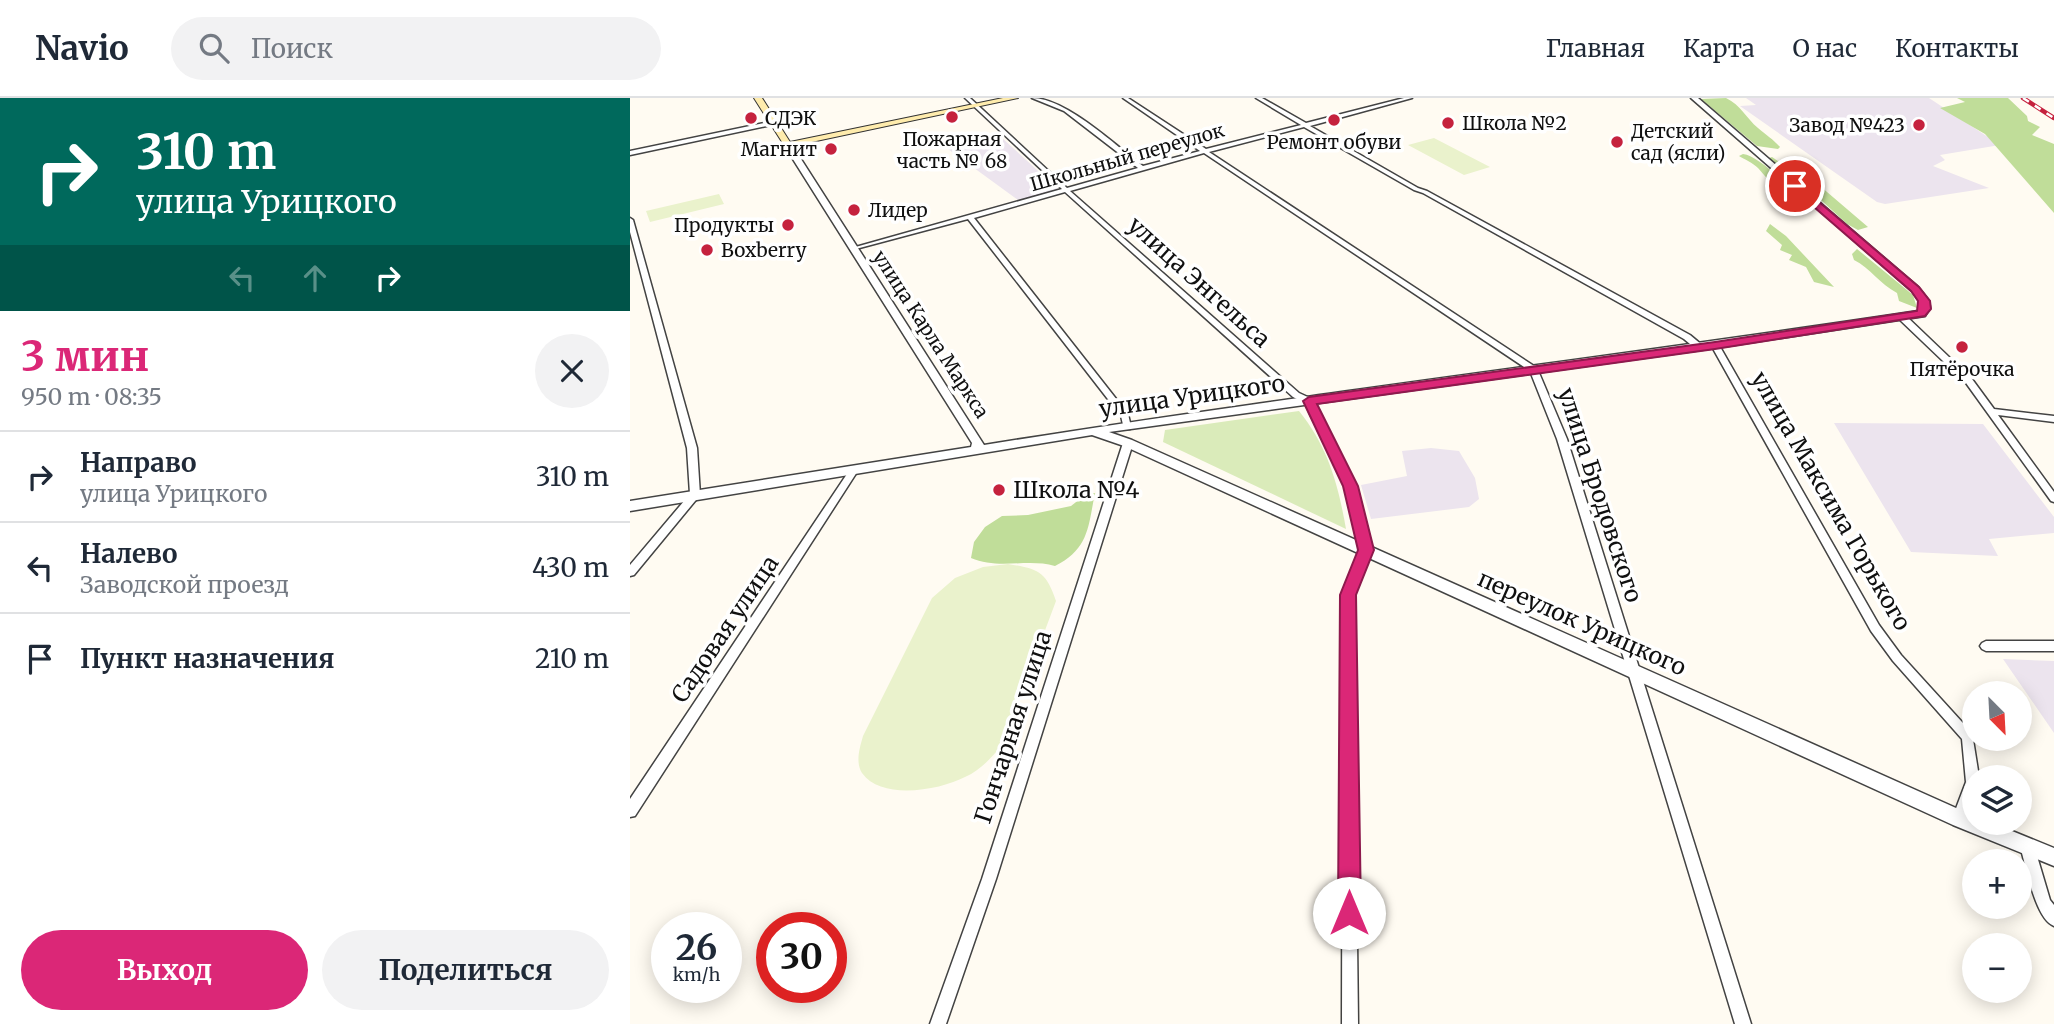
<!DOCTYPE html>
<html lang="ru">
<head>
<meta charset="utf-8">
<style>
  :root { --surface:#fff; --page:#f2f2f3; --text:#1f2937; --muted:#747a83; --line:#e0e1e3; --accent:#db2777 }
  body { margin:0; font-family:Merriweather,serif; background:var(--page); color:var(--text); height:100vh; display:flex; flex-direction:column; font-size:26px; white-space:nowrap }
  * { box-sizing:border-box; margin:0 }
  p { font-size:23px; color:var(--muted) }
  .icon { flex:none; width:38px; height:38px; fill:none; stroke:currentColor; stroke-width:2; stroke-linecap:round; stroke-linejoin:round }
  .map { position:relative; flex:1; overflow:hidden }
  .sheet { display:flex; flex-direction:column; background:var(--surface); width:630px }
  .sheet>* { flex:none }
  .guide { background:#00695c; color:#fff; overflow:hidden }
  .needle { width:46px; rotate:156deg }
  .tools { position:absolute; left:1332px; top:583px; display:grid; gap:14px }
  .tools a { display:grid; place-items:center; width:70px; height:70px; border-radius:50%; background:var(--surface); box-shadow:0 4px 18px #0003; font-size:35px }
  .speed { position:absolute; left:21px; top:814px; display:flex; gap:14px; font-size:35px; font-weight:700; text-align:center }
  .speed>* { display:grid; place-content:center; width:91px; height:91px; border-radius:50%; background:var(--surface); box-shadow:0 4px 18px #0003; line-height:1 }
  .speed small { font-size:18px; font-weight:400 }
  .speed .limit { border:10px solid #d22; background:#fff; color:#111 }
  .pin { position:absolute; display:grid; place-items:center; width:60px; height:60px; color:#fff; margin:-30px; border:4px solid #fff; border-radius:50%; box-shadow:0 2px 7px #0007 }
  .me { position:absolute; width:77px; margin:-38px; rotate:0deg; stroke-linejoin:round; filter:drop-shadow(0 0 5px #0008) }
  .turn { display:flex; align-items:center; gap:24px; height:147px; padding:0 21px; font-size:32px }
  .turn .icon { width:91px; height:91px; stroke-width:2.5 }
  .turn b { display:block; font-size:49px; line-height:60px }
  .lanes { display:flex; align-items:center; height:66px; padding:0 21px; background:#0003; justify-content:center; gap:35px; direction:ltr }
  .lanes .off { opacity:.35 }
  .round { display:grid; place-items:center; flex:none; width:74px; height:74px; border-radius:37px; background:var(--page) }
  .head { display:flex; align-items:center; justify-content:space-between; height:119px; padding:0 21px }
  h1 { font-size:42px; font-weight:700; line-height:52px; color:var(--accent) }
  .primary-button { display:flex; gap:14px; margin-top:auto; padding:14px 21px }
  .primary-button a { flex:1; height:80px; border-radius:42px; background:var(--accent); color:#fff; font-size:28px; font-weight:700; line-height:80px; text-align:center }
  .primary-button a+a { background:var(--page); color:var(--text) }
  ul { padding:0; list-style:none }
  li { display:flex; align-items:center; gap:21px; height:91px; padding:0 21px; border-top:2px solid var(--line) }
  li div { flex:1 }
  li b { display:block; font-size:26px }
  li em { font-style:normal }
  header { display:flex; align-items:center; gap:42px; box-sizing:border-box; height:98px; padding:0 35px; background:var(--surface); border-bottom:2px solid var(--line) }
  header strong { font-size:33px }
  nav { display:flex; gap:38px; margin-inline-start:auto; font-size:24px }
  .search { width:490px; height:63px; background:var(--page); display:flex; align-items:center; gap:18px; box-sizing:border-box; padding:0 24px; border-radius:38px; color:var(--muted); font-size:26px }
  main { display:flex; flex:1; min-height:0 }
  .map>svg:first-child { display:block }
</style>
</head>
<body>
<header>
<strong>Navio</strong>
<div class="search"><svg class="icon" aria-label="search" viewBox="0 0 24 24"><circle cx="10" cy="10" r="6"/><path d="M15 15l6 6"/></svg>Поиск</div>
<nav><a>Главная</a><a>Карта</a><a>О нас</a><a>Контакты</a></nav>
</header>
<main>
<section class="sheet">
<div class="guide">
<div class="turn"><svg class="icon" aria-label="right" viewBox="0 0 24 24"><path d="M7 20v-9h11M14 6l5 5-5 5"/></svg><div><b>310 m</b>улица Урицкого</div></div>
<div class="lanes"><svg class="icon off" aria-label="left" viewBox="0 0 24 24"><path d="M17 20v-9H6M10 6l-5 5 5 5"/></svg><svg class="icon off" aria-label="ahead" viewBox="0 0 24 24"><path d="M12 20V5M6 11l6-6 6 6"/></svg><svg class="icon" aria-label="right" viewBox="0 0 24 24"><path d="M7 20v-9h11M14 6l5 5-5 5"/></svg></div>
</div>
<div class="head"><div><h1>3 мин</h1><p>950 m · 08:35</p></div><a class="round"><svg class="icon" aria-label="close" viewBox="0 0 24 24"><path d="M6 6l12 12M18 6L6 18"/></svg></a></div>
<ul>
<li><svg class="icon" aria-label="right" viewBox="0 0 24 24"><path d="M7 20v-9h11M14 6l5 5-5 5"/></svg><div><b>Направо</b><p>улица Урицкого</p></div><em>310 m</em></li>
<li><svg class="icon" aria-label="left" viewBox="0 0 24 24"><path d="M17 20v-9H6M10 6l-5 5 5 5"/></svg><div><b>Налево</b><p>Заводской проезд</p></div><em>430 m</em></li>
<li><svg class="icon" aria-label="arrive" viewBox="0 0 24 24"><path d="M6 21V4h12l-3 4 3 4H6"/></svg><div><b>Пункт назначения</b></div><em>210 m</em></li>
</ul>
<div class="primary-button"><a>Выход</a><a>Поделиться</a></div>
</section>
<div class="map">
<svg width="1424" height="926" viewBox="0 0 1424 926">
  <rect width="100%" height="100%" fill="#fffbf2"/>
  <path fill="#ece4ee" d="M 1116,0 L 1299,0 L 1370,47 L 1310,57 L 1315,62 L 1303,68 L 1359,90 L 1255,106 L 1247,104 L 1110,8 L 1126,7 Z
    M 371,39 L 429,92 L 388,102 L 318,51 Z
    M 1204,325 L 1353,326 L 1424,419 L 1424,435 L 1359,441 L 1368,458 L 1281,454 Z
    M 801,350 L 829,353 L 845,380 L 849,401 L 839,409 L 741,421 L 731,387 L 777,378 L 772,353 Z
    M 1373,561 L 1424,563 L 1424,635 Z"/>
  <path fill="#daebba" d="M 669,313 C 698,349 708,386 716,431 L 533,344 L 535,332 Z"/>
  <path fill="#c0dd99" d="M 1096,0 C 1111,7 1116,20 1128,30 C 1136,37 1143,41 1150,49 L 1148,51 L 1127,48 L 1071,1 Z
    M 1327,0 L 1378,0 L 1397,18 L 1398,23 L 1410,29 L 1402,37 L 1424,46 L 1424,115 L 1355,36 L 1310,10 L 1335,4 Z
    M 1113,56 C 1131,58 1169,98 1178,113 C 1159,107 1140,84 1128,70 C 1123,65 1114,61 1109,58 Z
    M 1142,59 L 1174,81 L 1190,88 L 1238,129 L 1228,132 L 1217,126 L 1191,102 L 1139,60 Z
    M 1140,126 L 1156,138 L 1204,189 L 1184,184 L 1176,169 L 1159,162 L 1162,157 L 1150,152 L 1152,147 L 1136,133 Z
    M 1227,151 L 1283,197 L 1287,210 L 1269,203 L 1267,195 C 1250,186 1240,170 1224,162 L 1222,156 Z
    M 465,395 C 458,429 459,451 425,468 C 398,460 368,472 341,460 L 344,444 L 355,429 L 372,418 L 398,417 L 441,408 L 455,397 Z"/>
  <path fill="#eaf2cc" d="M 804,40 L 860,69 L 834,77 L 778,47 Z
    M 89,96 L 94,106 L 20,124 L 16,113 Z
    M 378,466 C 408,471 416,473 426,503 L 372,647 C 361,660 351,672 335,679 C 310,692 252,703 232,675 C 225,664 230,649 233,638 L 302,500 L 325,480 L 353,469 Z"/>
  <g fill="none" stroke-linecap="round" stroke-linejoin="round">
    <g stroke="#434343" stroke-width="3">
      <path id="minor" d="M 335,0 L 340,0 L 437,90 L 508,70 L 434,13 L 402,0 C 436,0 486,48 513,68 L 570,53 L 493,0 L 498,0 L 576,51 L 671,27 L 626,0 L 632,0 L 676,25 L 774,0 L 782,0 L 680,28 L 788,90 L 797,93 L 1060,237 L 1072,247 L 1072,251 L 1066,251 L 1054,241 L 793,95 L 784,92 L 674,29 L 579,54 L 907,270 L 937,341 L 1121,926 L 1105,926 L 927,341 L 900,273 L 574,55 L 440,93 L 669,295 L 682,301 L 725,388 L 741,452 L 723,497 L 728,926 L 712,926 L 713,497 L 731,452 L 715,388 L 675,305 L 663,299 L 435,94 L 344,120 L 498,316 L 501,329 L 500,331 L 494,331 L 491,318 L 338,121 L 222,152 L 222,150 L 432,91 Z
        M 144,23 L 146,26 L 0,57 L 0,53 Z
        M 0,120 L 3,122 L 67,350 L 70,397 L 4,477 L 0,478 L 0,467 L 60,396 L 57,350 L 0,134 Z
        M 1269,217 L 1275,217 L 1342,281 L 1364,311 L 1424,318 L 1424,324 L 1368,317 L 1424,394 L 1424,404 L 1421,403 L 1336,285 L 1269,221 Z
        M 1082,245 L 1088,245 L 1089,247 L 1249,527 L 1271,557 L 1342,635 L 1349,679 L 1344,679 L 1344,699 L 1334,726 L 1329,728 L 1324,726 L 1322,721 L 1336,684 L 1332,641 L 1263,563 L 1241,533 L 1081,247 Z
        M 498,342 L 503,345 L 366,781 L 316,926 L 300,926 L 352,781 L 493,345 Z
        M 224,369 L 227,370 L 229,372 L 227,374 L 5,718 L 0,719 L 0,701 L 221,370 Z
        M 1356,543 L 1424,543 L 1424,553 L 1356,553 L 1352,551 L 1350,548 L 1352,545 Z
        M 1397,741 L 1402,743 L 1404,748 L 1420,802 L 1424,807 L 1424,828 C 1405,821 1396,767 1390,748 L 1392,743 Z"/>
    </g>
    <g stroke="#434343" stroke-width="3">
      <path id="tertiary" d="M 1061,0 L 1068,0 L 1288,189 L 1299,203 L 1300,210 L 1295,218 L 1085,250 L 479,334 L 502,342 L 1344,718 L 1344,724 L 1360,724 L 1424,750 L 1424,768 L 1323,727 L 494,348 L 462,337 L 0,413 L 0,403 L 341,349 L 342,345 L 154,47 L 158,45 L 162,47 L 354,347 C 664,297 977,260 1288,213 L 1290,210 L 1289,203 L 1282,193 Z"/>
    </g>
    <g stroke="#323232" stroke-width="2">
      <path id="secondary" d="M 124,0 L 132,0 L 160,44 L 373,0 L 388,0 L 158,49 L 154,47 Z"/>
    </g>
    <use href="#minor" fill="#fff" fill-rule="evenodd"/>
    <use href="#tertiary" fill="#fff" fill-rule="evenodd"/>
    <use href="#secondary" fill="#ffecad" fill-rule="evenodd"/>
    <g stroke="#c5223e" stroke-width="4.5">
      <path id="rail" d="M 1393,0 L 1424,20"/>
    </g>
    <use href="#rail" stroke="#fff" stroke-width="2.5" stroke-dasharray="7" stroke-linecap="butt"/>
  </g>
  <path fill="#db2777" stroke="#8e194d" stroke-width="2" d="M 1162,86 L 1168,86 L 1289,189 L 1300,203 L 1301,211 L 1295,218 L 1085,251 L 687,306 L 728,388 L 744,452 L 726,497 L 731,815 L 727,823 L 719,826 L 712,823 L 708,815 L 710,497 L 728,452 L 713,388 L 673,303 L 679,299 L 1085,244 L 1287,213 L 1288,203 L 1281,193 L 1162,90 Z"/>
  <g fill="#c5223e" stroke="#fff" stroke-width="2.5">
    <circle cx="322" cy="19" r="7"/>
    <circle cx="121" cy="20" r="7"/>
    <circle cx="704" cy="22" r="7"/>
    <circle cx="818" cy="25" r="7"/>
    <circle cx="1289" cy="27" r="7"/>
    <circle cx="987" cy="44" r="7"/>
    <circle cx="201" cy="51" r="7"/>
    <circle cx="224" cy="112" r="7"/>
    <circle cx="158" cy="127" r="7"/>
    <circle cx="77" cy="152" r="7"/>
    <circle cx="1332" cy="249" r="7"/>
    <circle cx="369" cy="392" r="7"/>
  </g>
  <g text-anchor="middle" stroke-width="7" stroke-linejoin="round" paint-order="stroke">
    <g font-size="19" fill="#101010" stroke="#fff" text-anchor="start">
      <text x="135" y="27">СДЭК</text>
      <text x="832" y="32">Школа №2</text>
      <text x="1275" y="34" text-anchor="end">Завод №423</text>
      <text x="1001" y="40">Детский<tspan x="1001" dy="22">сад (ясли)</tspan></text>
      <text x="322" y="48" text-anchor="middle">Пожарная<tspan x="322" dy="22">часть № 68</tspan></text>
      <text x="704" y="51" text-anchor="middle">Ремонт обуви</text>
      <text x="187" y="58" text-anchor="end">Магнит</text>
      <text x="238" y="119">Лидер</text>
      <text x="144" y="134" text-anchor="end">Продукты</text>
      <text x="91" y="159">Boxberry</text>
      <text x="1332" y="278" text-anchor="middle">Пятёрочка</text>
    </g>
    <g font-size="19" fill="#101010" stroke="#fff">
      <text transform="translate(497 59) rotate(-16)" y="7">Школьный переулок</text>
      <text transform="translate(301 236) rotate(57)" y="7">улица Карла Маркса</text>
    </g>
    <g font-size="23" fill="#101010" stroke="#fff">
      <text transform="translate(569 184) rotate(42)" y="8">улица Энгельса</text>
      <text transform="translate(562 298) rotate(-8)" y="8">улица Урицкого</text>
      <text transform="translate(970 397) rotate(72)" y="8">улица Бродовского</text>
      <text transform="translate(1201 403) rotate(60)" y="8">улица Максима Горького</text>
      <text transform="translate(952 525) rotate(24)" y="8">переулок Урицкого</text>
      <text transform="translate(95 531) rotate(-56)" y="8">Садовая улица</text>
      <text transform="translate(383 629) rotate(-72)" y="8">Гончарная улица</text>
    </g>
    <g font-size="23" fill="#101010" stroke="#fff" text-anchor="start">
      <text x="383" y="400">Школа №4</text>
    </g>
  </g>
</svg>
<div class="tools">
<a><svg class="needle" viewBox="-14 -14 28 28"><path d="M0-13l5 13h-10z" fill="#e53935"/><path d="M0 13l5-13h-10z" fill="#747a83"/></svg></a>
<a><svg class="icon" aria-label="layers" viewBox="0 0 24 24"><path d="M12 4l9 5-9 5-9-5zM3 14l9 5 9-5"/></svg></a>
<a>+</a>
<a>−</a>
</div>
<div class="speed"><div>26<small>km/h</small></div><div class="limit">30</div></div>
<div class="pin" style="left:1165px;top:88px;background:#d93025"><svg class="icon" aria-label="arrive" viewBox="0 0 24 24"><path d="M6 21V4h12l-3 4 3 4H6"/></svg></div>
<svg class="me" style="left:719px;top:815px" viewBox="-20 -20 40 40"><circle r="19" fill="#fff"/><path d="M0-13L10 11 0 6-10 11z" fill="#db2777"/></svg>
</div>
</main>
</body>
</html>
